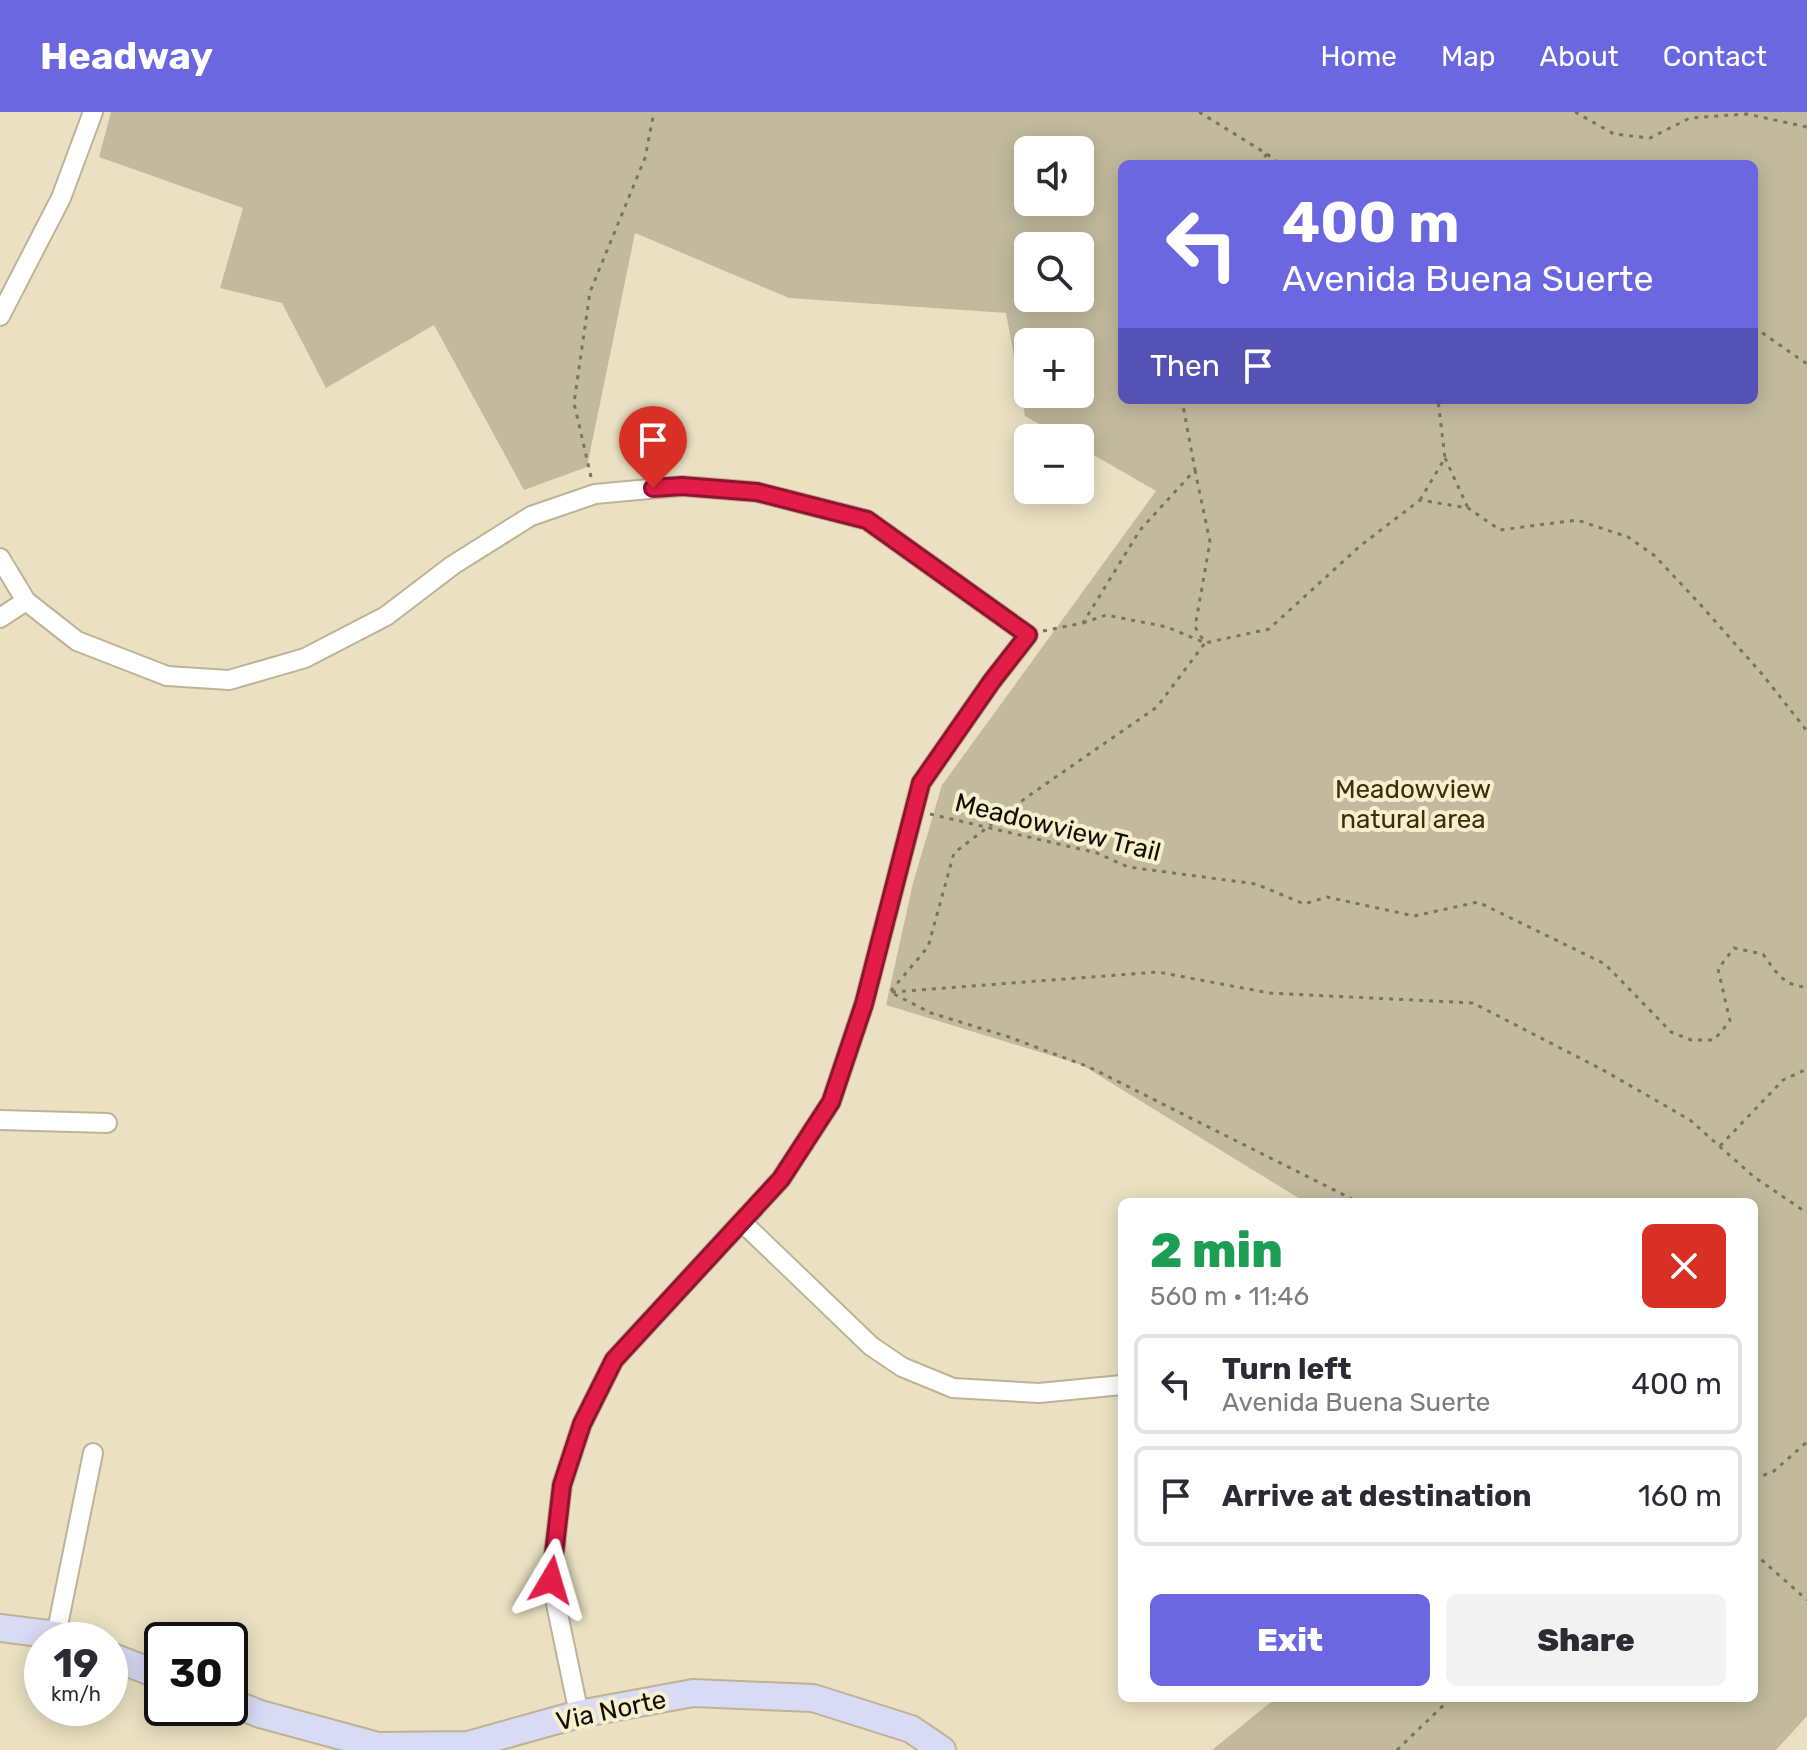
<!DOCTYPE html>
<html lang="en">
<head>
<meta charset="utf-8">
<style>
  :root { --surface:#fff; --page:#f2f2f3; --text:#2b2b33; --muted:#7c7c81; --line:#e1e1e2; --accent:#6a67e1 }
  body { margin:0; font-family:Rubik,sans-serif; background:var(--page); color:var(--text); height:100vh; display:flex; flex-direction:column; font-size:30px; white-space:nowrap }
  * { box-sizing:border-box; margin:0 }
  p { font-size:26px; color:var(--muted) }
  .icon { flex:none; width:44px; height:44px; fill:none; stroke:currentColor; stroke-width:2; stroke-linecap:round; stroke-linejoin:round }
  .map { position:relative; flex:1; overflow:hidden }
  .details { position:absolute; left:1118px; top:1086px; width:640px; height:504px; display:flex; flex-direction:column; background:var(--surface); border-radius:12px; box-shadow:0 4px 20px #0003 }
  .details>* { flex:none }
  .banner { position:absolute; left:1118px; top:48px; width:640px; height:244px; border-radius:12px; box-shadow:0 4px 20px #0003; background:#6a67e1; color:#fff; overflow:hidden }
  .controls { position:absolute; left:1014px; top:24px; display:grid; gap:16px }
  .controls a { display:grid; place-items:center; width:80px; height:80px; border-radius:12px; background:var(--surface); box-shadow:0 4px 20px #0003; font-size:40px }
  .speed { position:absolute; left:24px; top:1510px; display:flex; gap:16px; font-size:40px; font-weight:700; text-align:center }
  .speed>* { display:grid; place-content:center; width:104px; height:104px; border-radius:50%; background:var(--surface); box-shadow:0 4px 20px #0003; line-height:1 }
  .speed small { font-size:20px; font-weight:400 }
  .speed .limit { border:4px solid #111; border-radius:12px; background:#fff; color:#111 }
  .pin { position:absolute; display:grid; place-items:center; width:68px; height:68px; color:#fff; margin:-82px -34px; border-radius:50% 50% 50% 0; rotate:-45deg; box-shadow:0 0 8px #0007 }
  .pin .icon { rotate:45deg }
  .me { position:absolute; width:88px; margin:-44px; rotate:7deg; stroke-linejoin:round; filter:drop-shadow(0 0 6px #0008) }
  .turn { display:flex; align-items:center; gap:28px; height:168px; padding:0 32px; font-size:36px }
  .turn .icon { width:104px; height:104px; stroke-width:2.5 }
  .turn b { display:block; font-size:56px; line-height:68px }
  .then { display:flex; align-items:center; height:76px; padding:0 32px; background:#0003; gap:16px; font-size:30px }
  .round { display:grid; place-items:center; flex:none; width:84px; height:84px; border-radius:12px; background:var(--page) }
  .headline { display:flex; align-items:center; justify-content:space-between; height:136px; padding:0 32px }
  h1 { font-size:48px; font-weight:800; line-height:60px; color:#1e9e55 }
  .cta { display:flex; gap:16px; margin-top:auto; padding:16px 32px }
  .cta a { flex:1; height:92px; border-radius:12px; background:var(--accent); color:#fff; font-size:32px; font-weight:800; line-height:92px; text-align:center }
  .cta a+a { background:var(--page); color:var(--text) }
  ul { padding:0; list-style:none }
  li { display:flex; align-items:center; gap:24px; height:100px; margin:0 16px 12px; padding:0 16px; border:4px solid var(--line); border-radius:12px }
  li div { flex:1 }
  li b { display:block; font-size:30px }
  li em { font-style:normal }
  header { display:flex; align-items:center; gap:48px; box-sizing:border-box; height:112px; padding:0 40px; background:var(--accent); color:#fff }
  header strong { font-size:38px }
  nav { display:flex; gap:44px; margin-inline-start:auto; font-size:28px }
  .map>svg:first-child { display:block }
</style>
</head>
<body>
<header>
<strong>Headway</strong>
<nav><a>Home</a><a>Map</a><a>About</a><a>Contact</a></nav>
</header>
<div class="map">
<svg width="1807" height="1638" viewBox="0 0 1807 1638">
  <rect width="100%" height="100%" fill="#ebe1c2"/>
  <path fill="#c3ba9e" fill-rule="evenodd" d="M 111,0 L 1807,0 L 1807,1604 L 1776,1638 L 1212,1638 L 1276,1586 L 1754,1586 L 1754,1090 L 1305,1090 L 1082,953 L 886,893 L 913,771 L 942,673 L 1156,379 L 1080,335 L 1080,326 L 1064,326 L 1025,304 L 1006,201 L 789,186 L 635,121 L 587,355 L 524,378 L 434,213 L 326,276 L 282,191 L 220,176 L 243,96 L 99,45 ZM 1028,38 L 1080,38 L 1080,90 L 1028,90 ZM 1122,52 L 1754,52 L 1754,288 L 1122,288 ZM 1028,134 L 1080,134 L 1080,186 L 1028,186 ZM 1028,230 L 1080,230 L 1080,282 L 1028,282 Z"/>
  <g fill="none" stroke-linecap="round" stroke-linejoin="round">
    <g stroke="#bdb395" stroke-width="22">
      <path id="street" d="M 0,204 L 61,86 L 93,0
        M 0,446 L 26,489 L 77,529 L 167,564 L 229,568 L 305,546 L 386,504 L 453,453 L 531,404 L 595,382 L 682,374 L 757,380 L 867,408 L 1028,523 L 992,569 L 921,671 L 864,892 L 831,990 L 781,1067 L 614,1248 L 582,1312 L 562,1373 L 551,1468 L 579,1602
        M 0,506 L 26,489
        M 0,1008 L 107,1011
        M 742,1110 L 871,1234 L 902,1255 L 953,1276 L 1039,1281 L 1122,1273
        M 56,1523 L 93,1341"/>
    </g>
    <g stroke="#bdb395" stroke-width="30">
      <path id="secondary" d="M 0,1516 L 56,1523 L 70,1528
        M 110,1544 L 162,1564
        M 230,1590 L 260,1602 L 378,1634 L 468,1633 L 579,1602 L 693,1581 L 813,1586 L 911,1617 L 942,1638"/>
    </g>
    <path stroke="#7a7460" stroke-width="3" stroke-dasharray="4 6" stroke-linecap="butt" d="M 1199,0 L 1267,42 L 1259,52
      M 1575,0 L 1614,22 L 1650,26 L 1690,6 L 1747,2 L 1807,15
      M 1267,42 L 1280,52
      M 1754,215 L 1807,252
      M 1445,346 L 1468,396
      M 1195,358 L 1210,430 L 1195,515 L 1205,531 L 1157,595 L 1027,685 L 954,741 L 928,835 L 890,880 L 931,901 L 1009,925 L 1089,955 L 1358,1090
      M 591,365 L 574,291 L 590,180 L 645,46 L 654,0
      M 1420,388 L 1445,346 L 1438,288
      M 1083,511 L 1106,503 L 1167,515 L 1205,531 L 1269,517 L 1360,434 L 1420,388 L 1468,396 L 1500,418 L 1577,408 L 1628,425 L 1655,444 L 1698,490 L 1762,562 L 1807,619
      M 1043,519 L 1083,511 L 1140,418 L 1195,358 L 1182,288
      M 930,702 L 1097,741 L 1128,755 L 1256,772 L 1304,792 L 1327,785 L 1414,804 L 1478,790 L 1605,852 L 1671,920 L 1691,928 L 1714,928 L 1730,909 L 1718,857 L 1734,836 L 1763,842 C 1775,859 1784,875 1807,875
      M 892,880 L 1158,860 L 1269,881 L 1473,891 L 1603,958 L 1690,1008 L 1754,1065 L 1807,1101
      M 1720,1034 L 1783,968 L 1807,957
      M 1754,1367 L 1774,1359 L 1807,1330
      M 1754,1441 L 1807,1488
      M 1397,1638 L 1451,1586"/>
    <use href="#street" stroke="#fff" stroke-width="18"/>
    <use href="#secondary" stroke="#d9daf4" stroke-width="26"/>
  </g>
  <g fill="none" stroke-linecap="round" stroke-linejoin="round">
    <g stroke="#92132f" stroke-width="20">
      <path id="route" d="M 551,1468 L 562,1373 L 582,1312 L 614,1248 L 781,1067 L 831,990 L 864,892 L 921,671 L 992,569 L 1028,523 L 867,408 L 757,380 L 682,374 L 653,376"/>
    </g>
    <use href="#route" stroke="#e11d48" stroke-width="14"/>
  </g>
  <g text-anchor="middle" stroke-width="8" stroke-linejoin="round" paint-order="stroke">
    <g font-size="26" fill="#3a2f06" stroke="#f8efcf">
      <text x="1413" y="686">Meadowview<tspan x="1413" dy="30">natural area</tspan></text>
    </g>
    <g font-size="26" fill="#120f05" stroke="#f8efcf">
      <text transform="translate(1058 715) rotate(14)" y="9">Meadowview Trail</text>
      <text transform="translate(611 1598) rotate(-12)" y="9">Via Norte</text>
    </g>
  </g>
</svg>
<div class="controls">
<a><svg class="icon" aria-label="sound" viewBox="0 0 24 24"><path d="M4 9h4l5-4v14l-5-4H4zM17 9q2 3 0 6"/></svg></a>
<a><svg class="icon" aria-label="search" viewBox="0 0 24 24"><circle cx="10" cy="10" r="6"/><path d="M15 15l6 6"/></svg></a>
<a>+</a>
<a>−</a>
</div>
<div class="speed"><div>19<small>km/h</small></div><div class="limit">30</div></div>
<div class="pin" style="left:653px;top:376px;background:#d93025"><svg class="icon" aria-label="arrive" viewBox="0 0 24 24"><path d="M6 21V4h12l-3 4 3 4H6"/></svg></div>
<svg class="me" style="left:551px;top:1468px" viewBox="-20 -20 40 40"><path d="M0-17L14 15 0 8-14 15z" fill="#e11d48" stroke="#fff" stroke-width="4"/></svg>
<div class="banner">
<div class="turn"><svg class="icon" aria-label="left" viewBox="0 0 24 24"><path d="M17 20v-9H6M10 6l-5 5 5 5"/></svg><div><b>400 m</b>Avenida Buena Suerte</div></div>
<div class="then">Then<svg class="icon" aria-label="arrive" viewBox="0 0 24 24"><path d="M6 21V4h12l-3 4 3 4H6"/></svg></div>
</div>
<section class="details">
<div class="headline"><div><h1>2 min</h1><p>560 m · 11:46</p></div><a class="round" style="background:#d93025;color:#fff"><svg class="icon" aria-label="close" viewBox="0 0 24 24"><path d="M6 6l12 12M18 6L6 18"/></svg></a></div>
<ul>
<li><svg class="icon" aria-label="left" viewBox="0 0 24 24"><path d="M17 20v-9H6M10 6l-5 5 5 5"/></svg><div><b>Turn left</b><p>Avenida Buena Suerte</p></div><em>400 m</em></li>
<li><svg class="icon" aria-label="arrive" viewBox="0 0 24 24"><path d="M6 21V4h12l-3 4 3 4H6"/></svg><div><b>Arrive at destination</b></div><em>160 m</em></li>
</ul>
<div class="cta"><a>Exit</a><a>Share</a></div>
</section>
</div>
</body>
</html>
